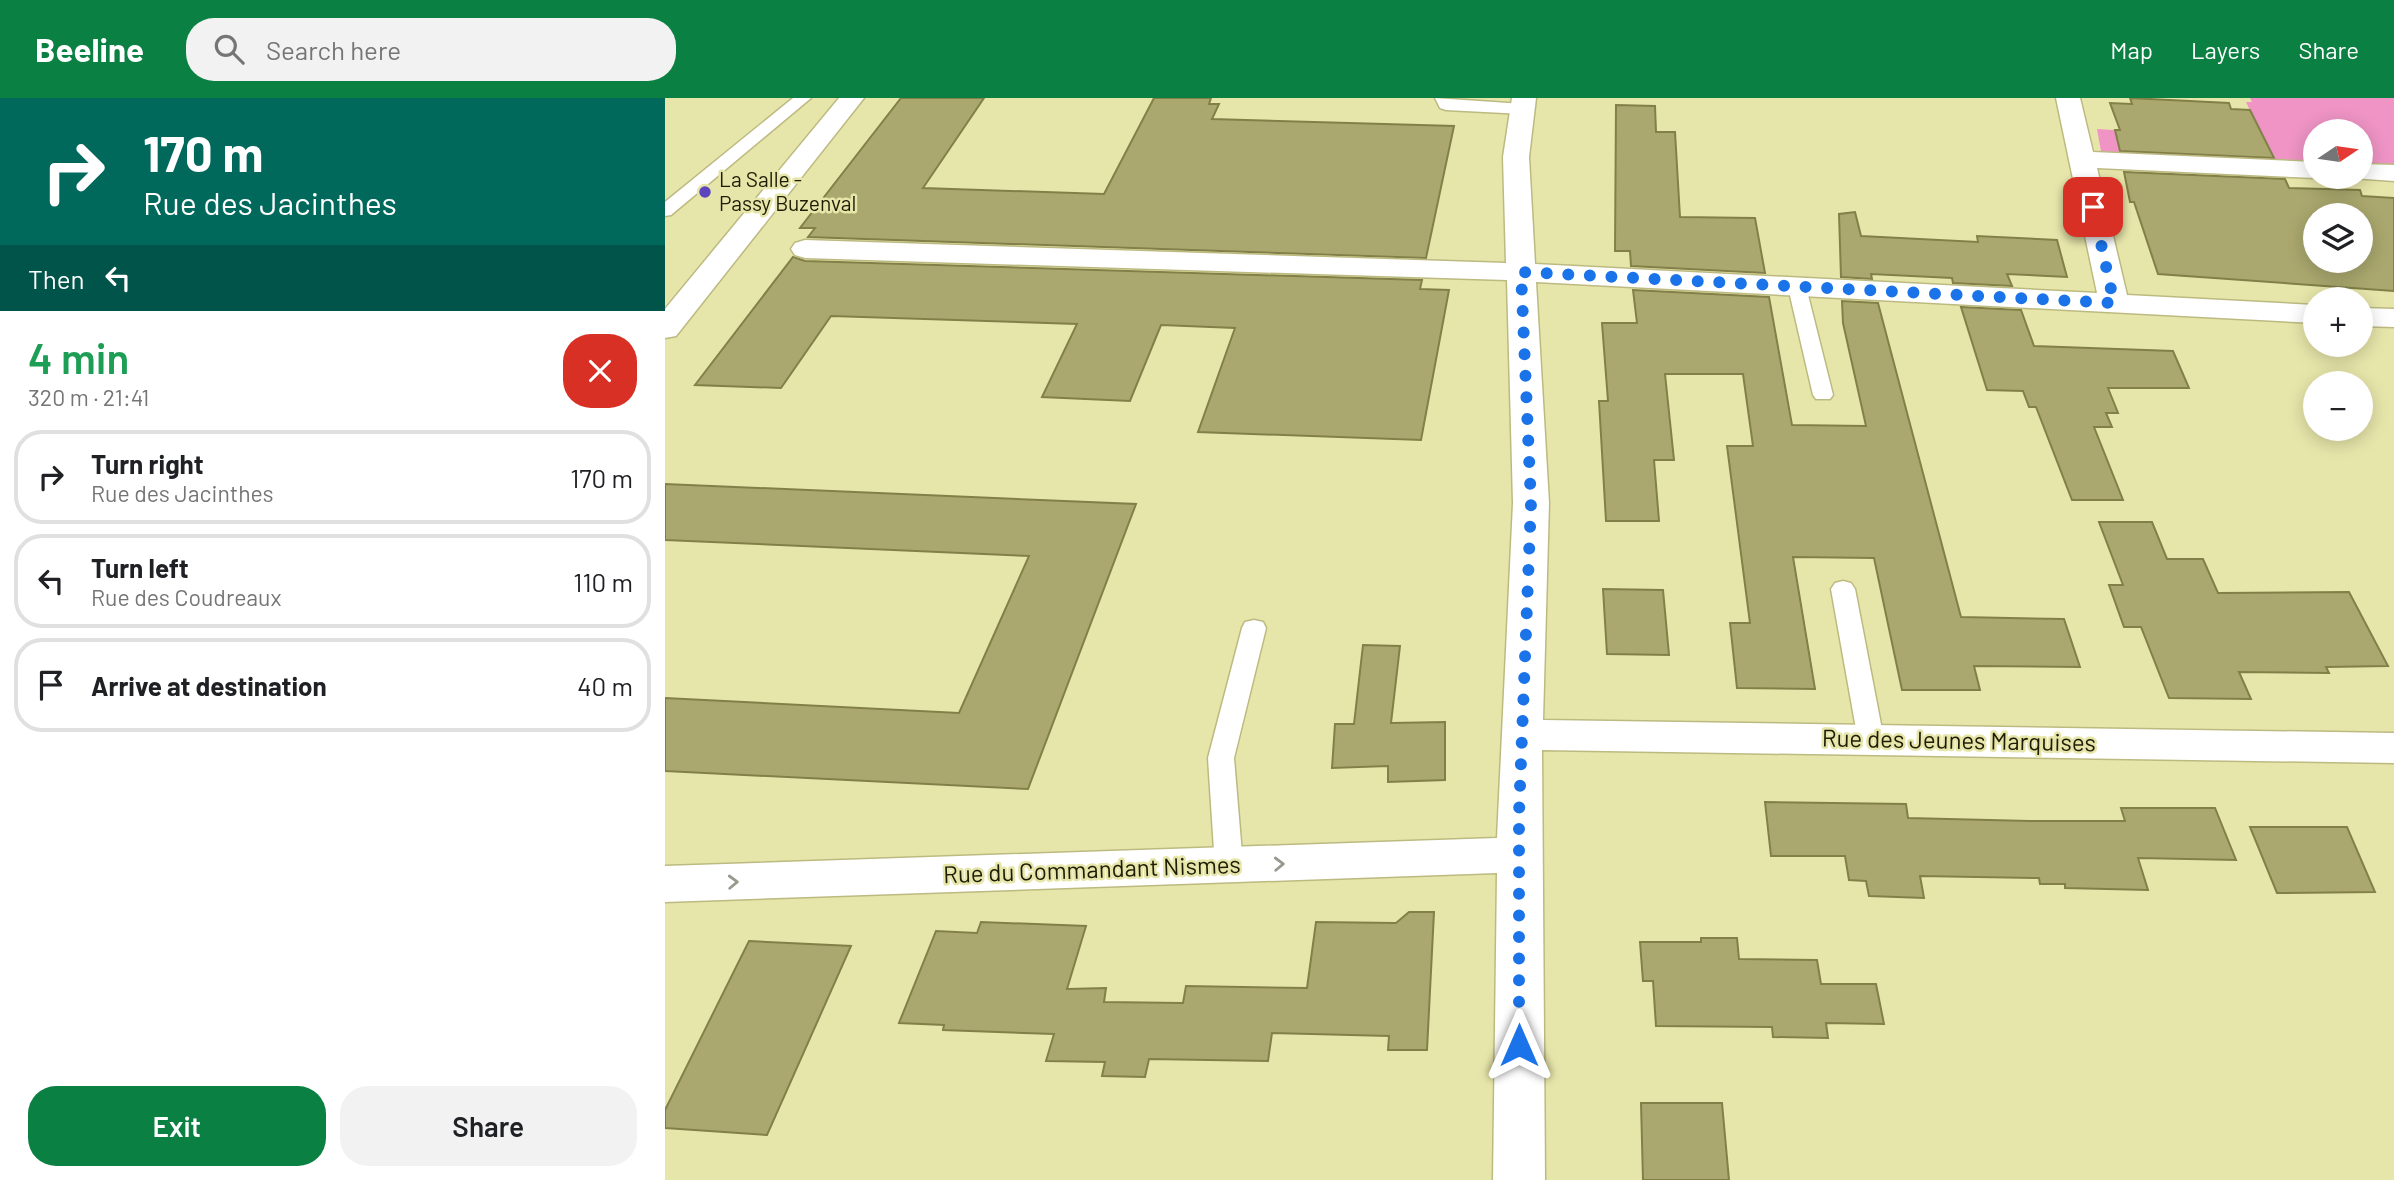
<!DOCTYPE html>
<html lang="en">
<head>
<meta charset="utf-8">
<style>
  :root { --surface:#fff; --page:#f2f2f2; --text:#202124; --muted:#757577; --line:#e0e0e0; --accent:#0b8043 }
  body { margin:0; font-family:Barlow,sans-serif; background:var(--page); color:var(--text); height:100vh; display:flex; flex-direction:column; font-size:26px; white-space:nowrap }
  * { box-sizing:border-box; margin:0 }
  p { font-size:23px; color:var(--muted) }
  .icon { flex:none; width:38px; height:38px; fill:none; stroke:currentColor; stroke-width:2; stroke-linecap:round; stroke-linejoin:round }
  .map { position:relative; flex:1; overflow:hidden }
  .sheet { display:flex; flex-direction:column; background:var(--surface); width:665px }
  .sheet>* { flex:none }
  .top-card { background:#00695c; color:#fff; overflow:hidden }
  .needle { width:46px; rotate:77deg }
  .tools { position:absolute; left:1638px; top:21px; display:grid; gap:14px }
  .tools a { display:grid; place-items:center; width:70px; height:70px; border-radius:50%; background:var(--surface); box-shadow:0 4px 18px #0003; font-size:35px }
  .pin { position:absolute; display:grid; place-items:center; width:60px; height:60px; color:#fff; margin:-30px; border-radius:14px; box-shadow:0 4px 10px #0006 }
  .me { position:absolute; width:77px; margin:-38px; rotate:0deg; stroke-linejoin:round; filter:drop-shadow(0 0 5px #0008) }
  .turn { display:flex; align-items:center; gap:24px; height:147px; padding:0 28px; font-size:32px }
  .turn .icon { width:91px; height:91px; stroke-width:2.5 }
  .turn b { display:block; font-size:49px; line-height:60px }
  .then { display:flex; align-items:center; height:66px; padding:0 28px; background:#0003; gap:14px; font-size:26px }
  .round { display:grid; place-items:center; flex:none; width:74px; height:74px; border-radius:28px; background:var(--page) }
  .summary { display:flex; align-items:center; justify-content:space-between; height:119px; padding:0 28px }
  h1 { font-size:42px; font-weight:600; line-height:52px; color:#1e9e55 }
  .primary-button { display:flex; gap:14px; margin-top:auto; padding:14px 28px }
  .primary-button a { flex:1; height:80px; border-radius:28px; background:var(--accent); color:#fff; font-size:28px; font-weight:600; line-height:80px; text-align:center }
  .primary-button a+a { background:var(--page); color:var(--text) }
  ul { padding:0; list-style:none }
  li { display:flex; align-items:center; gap:21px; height:94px; margin:0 14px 10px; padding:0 14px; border:4px solid var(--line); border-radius:28px }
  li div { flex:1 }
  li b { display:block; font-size:26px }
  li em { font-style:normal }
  header { display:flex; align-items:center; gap:42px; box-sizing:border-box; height:98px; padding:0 35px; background:var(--accent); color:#fff }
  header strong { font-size:33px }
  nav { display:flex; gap:38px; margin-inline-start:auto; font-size:24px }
  .search { width:490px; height:63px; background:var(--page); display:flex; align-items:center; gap:18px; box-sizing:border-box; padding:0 24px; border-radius:28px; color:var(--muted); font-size:26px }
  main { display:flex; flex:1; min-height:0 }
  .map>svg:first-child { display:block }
</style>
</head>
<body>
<header>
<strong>Beeline</strong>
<div class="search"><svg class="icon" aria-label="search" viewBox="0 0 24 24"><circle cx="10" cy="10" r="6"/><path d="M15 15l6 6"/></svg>Search here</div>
<nav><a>Map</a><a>Layers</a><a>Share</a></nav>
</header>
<main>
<section class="sheet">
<div class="top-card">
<div class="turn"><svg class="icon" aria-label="right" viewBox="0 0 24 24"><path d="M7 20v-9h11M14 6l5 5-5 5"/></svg><div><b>170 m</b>Rue des Jacinthes</div></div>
<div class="then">Then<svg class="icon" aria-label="left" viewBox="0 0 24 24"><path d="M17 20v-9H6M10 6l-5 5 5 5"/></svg></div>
</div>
<div class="summary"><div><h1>4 min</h1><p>320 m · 21:41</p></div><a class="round" style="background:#d93025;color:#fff"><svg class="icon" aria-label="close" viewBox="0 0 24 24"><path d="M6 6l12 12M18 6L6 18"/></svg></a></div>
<ul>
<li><svg class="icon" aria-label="right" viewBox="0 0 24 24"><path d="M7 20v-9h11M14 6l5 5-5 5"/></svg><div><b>Turn right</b><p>Rue des Jacinthes</p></div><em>170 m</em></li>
<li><svg class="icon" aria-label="left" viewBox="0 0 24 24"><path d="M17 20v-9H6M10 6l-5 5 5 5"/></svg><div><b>Turn left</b><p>Rue des Coudreaux</p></div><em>110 m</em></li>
<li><svg class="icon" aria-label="arrive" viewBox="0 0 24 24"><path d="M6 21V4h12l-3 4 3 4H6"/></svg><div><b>Arrive at destination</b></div><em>40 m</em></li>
</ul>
<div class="primary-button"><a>Exit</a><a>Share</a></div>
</section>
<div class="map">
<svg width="1729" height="1082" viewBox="0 0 1729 1082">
  <rect width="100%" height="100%" fill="#e7e6aa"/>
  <path fill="#ef94c5" d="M 1585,0 L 1729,0 L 1729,71 L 1696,70 L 1696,33 L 1650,33 L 1650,68 L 1437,59 L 1432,31 L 1598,41 L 1581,4 L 1587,4 Z"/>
  <path fill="#aaa86e" stroke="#828048" stroke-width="2" fill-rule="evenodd" d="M 236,0 L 319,0 L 258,90 L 439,96 L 489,0 L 546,0 L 544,6 L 554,6 L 547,21 L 789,28 L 761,160 L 143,139 L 150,130 L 135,130 Z
    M 1465,0 L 1564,5 L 1566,11 L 1585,12 L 1609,60 L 1455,53 L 1450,32 L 1455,32 L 1445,5 L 1467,6 Z
    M 951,7 L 990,8 L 991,34 L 1010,34 L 1015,119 L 1090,120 L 1100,175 L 966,168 L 965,153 L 950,153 Z
    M 1459,74 L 1620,81 L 1624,90 L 1695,92 L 1697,98 L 1729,100 L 1729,193 L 1493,176 L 1469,104 L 1465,104 ZM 1650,117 L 1696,117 L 1696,163 L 1650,163 Z
    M 1190,114 L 1196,138 L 1313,144 L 1312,138 L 1392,142 L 1402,179 L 1342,176 L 1347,188 L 1288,185 L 1287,180 L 1206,176 L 1207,181 L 1176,179 L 1174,116 Z
    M 128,159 L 140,163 L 757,182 L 755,191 L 784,192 L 756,342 L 533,334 L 570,230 L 496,227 L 465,303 L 377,299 L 412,226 L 166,218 L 116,290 L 30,287 Z
    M 968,192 L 1104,199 L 1127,327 L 1201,328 L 1178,225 L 1177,203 L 1213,205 L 1296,519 L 1399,521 L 1415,569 L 1309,568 L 1315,592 L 1237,592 L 1209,460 L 1128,459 L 1150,591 L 1072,590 L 1065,525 L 1085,525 L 1062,348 L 1088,348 L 1078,276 L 1000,276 L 1009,362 L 989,362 L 994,423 L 941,423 L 934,303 L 943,303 L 937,225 L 972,225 Z
    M 1296,209 L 1356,212 L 1369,248 L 1508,253 L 1524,290 L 1443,290 L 1453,315 L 1441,315 L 1447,329 L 1429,329 L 1458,402 L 1407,402 L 1371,309 L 1364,309 L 1358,293 L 1322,292 Z
    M 0,386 L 471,406 L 363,691 L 0,673 L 0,600 L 294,615 L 364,458 L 0,442 Z
    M 1434,424 L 1487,424 L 1502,461 L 1538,461 L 1553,495 L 1684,494 L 1723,568 L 1661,569 L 1664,575 L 1574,574 L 1586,601 L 1504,600 L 1476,529 L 1459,529 L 1444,487 L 1458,487 Z
    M 938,491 L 998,492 L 1004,557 L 942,556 Z
    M 698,547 L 735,548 L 726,625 L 780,624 L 780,682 L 723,684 L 723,668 L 667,670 L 670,626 L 689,626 Z
    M 1100,704 L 1241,706 L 1243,720 L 1365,723 L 1460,723 L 1456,710 L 1550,710 L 1571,762 L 1473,760 L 1483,792 L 1400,790 L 1400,786 L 1375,786 L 1374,780 L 1255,778 L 1259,800 L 1204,798 L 1201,783 L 1184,782 L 1180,758 L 1106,758 Z
    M 1585,729 L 1682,729 L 1710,794 L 1612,795 Z
    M 744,814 L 769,814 L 762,952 L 723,952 L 724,938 L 607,935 L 603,963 L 484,961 L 480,979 L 437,978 L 440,964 L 381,963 L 389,936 L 278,932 L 279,927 L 234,925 L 271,833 L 312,835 L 316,824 L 421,828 L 402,891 L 441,890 L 439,904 L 518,905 L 521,888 L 642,890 L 651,824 L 731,825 Z
    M 1036,840 L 1072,840 L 1074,861 L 1152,862 L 1156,886 L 1211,886 L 1219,926 L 1161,925 L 1163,940 L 1108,939 L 1107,929 L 991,928 L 988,883 L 978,883 L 975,844 L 1036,844 Z
    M 84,843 L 186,848 L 102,1037 L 0,1030 L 0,1012 Z
    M 976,1005 L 1057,1005 L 1064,1082 L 978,1082 Z"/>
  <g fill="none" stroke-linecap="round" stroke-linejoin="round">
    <g stroke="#bcba80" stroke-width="3">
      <path id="lane" d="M 128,0 L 146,0 L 6,117 L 0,118 L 0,104 Z
        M 770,0 L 858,6 L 866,11 L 858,16 L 781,12 L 775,10 Z
        M 1132,183 L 1141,189 L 1168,297 L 1165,301 L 1151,301 L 1148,297 L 1123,189 Z
        M 1178,483 L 1186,485 L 1190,491 L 1219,642 L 1215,649 L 1206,652 L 1197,649 L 1193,642 L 1166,491 L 1170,485 Z
        M 589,522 L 598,524 L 601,530 L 569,660 L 578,768 L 574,776 L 564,779 L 554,776 L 550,768 L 543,660 L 577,530 L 580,524 Z"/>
    </g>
    <g stroke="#bcba80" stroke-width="3">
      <path id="street" d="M 174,0 L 199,0 L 11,238 L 0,240 L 0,211 Z
        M 847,0 L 871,0 L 864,59 L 870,166 L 1432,195 L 1391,0 L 1415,0 L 1428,54 L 1650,64 L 1650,79 L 1655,79 L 1650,80 L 1432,70 L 1462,197 L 1650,207 L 1650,225 L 871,184 L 884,405 L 878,622 L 1729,635 L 1729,665 L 877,652 L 880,1082 L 828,1082 L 832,775 L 0,804 L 0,768 L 832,740 L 848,405 L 842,182 L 140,160 L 130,157 L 126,151 L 130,145 L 140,142 L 841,165 L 838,59 Z
        M 1696,66 L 1729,67 L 1729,83 L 1687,80 L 1696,79 Z
        M 1696,210 L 1729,211 L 1729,229 L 1696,228 Z"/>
    </g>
    <use href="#lane" fill="#fff" fill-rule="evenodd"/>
    <use href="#street" fill="#fff" fill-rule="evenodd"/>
  </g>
  <defs><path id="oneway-chevron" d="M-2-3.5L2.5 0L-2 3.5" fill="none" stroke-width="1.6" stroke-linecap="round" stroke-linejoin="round" transform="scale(1.75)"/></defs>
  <g stroke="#99998e">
    <use href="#oneway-chevron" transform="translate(614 766) rotate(-2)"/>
    <use href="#oneway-chevron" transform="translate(68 784) rotate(-2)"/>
  </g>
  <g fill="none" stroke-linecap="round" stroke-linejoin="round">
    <path stroke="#1a73e8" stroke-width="12" stroke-dasharray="0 21.6" d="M 854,947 L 854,715 L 866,405 L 856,174 L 1449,205 L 1428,109"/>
  </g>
  <circle fill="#5d45be" stroke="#e7e6aa" stroke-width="2.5" cx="40" cy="94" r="7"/>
  <g text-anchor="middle" stroke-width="5" stroke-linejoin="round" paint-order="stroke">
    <g font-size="21" fill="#1d1c05" stroke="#e7e6aa" text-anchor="start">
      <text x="54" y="89">La Salle -<tspan x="54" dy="24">Passy Buzenval</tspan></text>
    </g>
    <g font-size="24" fill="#1d1c05" stroke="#e7e6aa">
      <text transform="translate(1294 643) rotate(1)" y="8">Rue des Jeunes Marquises</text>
      <text transform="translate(427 772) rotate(-2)" y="8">Rue du Commandant Nismes</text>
    </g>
  </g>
</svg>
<div class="tools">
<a><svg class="needle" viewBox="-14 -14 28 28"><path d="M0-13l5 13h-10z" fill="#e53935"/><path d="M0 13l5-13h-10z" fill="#757577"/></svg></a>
<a><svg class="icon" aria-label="layers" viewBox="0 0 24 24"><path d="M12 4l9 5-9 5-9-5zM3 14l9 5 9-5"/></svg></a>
<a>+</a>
<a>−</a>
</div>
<div class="pin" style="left:1428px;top:109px;background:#d93025"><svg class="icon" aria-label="arrive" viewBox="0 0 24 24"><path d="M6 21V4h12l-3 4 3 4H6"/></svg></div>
<svg class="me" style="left:854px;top:947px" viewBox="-20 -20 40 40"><path d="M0-17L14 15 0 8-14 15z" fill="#1a73e8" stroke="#fff" stroke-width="4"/></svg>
</div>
</main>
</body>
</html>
